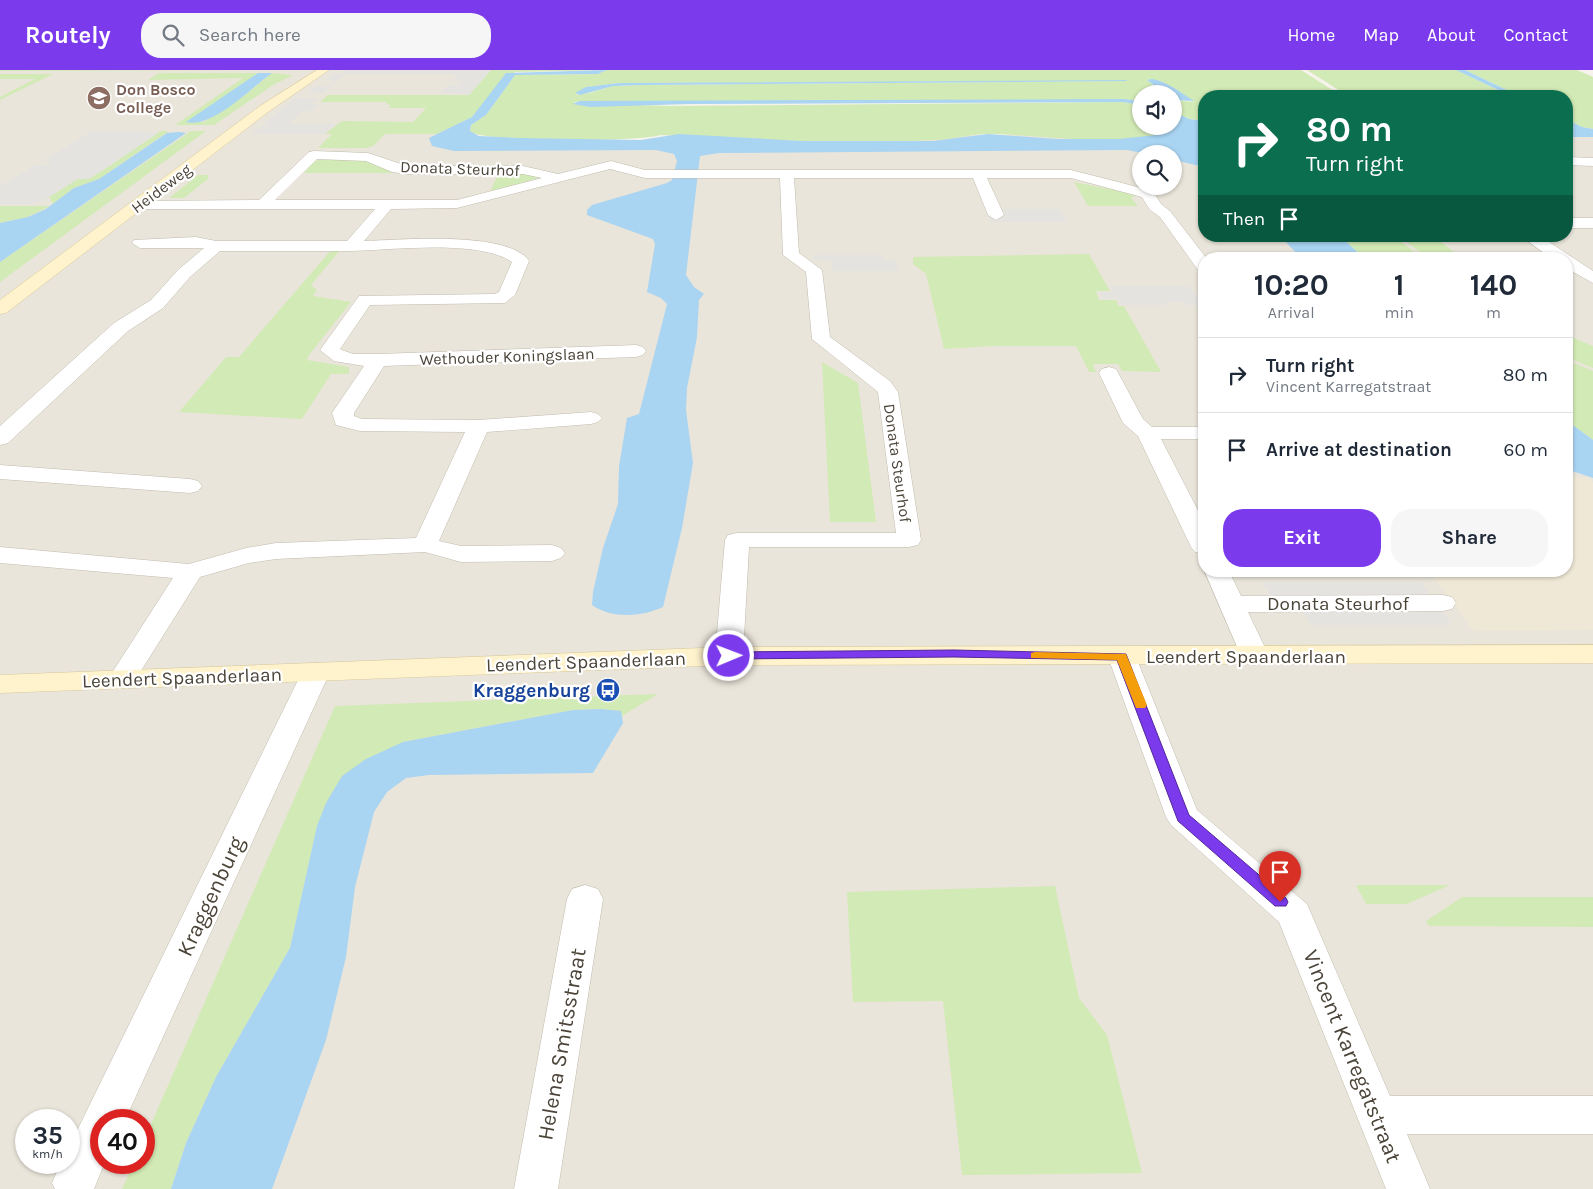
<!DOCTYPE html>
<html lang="en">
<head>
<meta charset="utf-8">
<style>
  :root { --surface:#fff; --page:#f6f6f7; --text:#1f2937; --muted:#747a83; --line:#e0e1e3; --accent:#7c3aed }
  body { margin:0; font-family:Karla,sans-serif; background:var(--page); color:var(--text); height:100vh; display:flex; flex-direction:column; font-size:19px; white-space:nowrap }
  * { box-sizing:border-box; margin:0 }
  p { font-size:16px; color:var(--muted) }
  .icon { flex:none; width:28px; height:28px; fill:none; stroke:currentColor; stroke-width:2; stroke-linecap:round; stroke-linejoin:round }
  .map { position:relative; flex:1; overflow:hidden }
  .details { position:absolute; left:1198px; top:182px; width:375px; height:325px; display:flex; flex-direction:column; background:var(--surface); border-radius:20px; box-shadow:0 1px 4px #0004 }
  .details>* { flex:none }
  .banner { position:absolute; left:1198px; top:20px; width:375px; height:152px; border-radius:20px; box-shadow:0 1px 4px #0004; background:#0b6e4f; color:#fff; overflow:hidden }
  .tools { position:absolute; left:1132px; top:15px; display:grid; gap:10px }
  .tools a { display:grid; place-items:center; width:50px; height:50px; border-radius:50%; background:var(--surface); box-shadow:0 1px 4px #0004; font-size:25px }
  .speed { position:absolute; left:15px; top:1039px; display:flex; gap:10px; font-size:25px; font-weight:700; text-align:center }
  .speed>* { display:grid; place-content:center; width:65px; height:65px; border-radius:50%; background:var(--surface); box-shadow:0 1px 4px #0004; line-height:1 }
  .speed small { font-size:12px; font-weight:400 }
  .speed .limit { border:8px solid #d22; background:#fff; color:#111 }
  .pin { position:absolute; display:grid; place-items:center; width:42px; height:42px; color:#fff; margin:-51px -21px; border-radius:50% 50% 50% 0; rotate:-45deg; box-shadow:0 0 5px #0007 }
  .pin .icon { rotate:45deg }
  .me { position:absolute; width:55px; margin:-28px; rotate:89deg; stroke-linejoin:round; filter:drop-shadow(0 0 4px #0008) }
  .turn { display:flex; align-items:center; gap:18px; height:105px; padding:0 25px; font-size:22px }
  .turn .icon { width:65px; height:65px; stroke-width:2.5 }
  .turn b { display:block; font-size:35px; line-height:42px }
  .then { display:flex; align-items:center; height:48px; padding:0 25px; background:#0003; gap:10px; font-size:19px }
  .eta { display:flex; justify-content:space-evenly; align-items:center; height:85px; text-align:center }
  .eta b { font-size:30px; font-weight:700; line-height:35px }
  .cta { display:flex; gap:10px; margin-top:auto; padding:10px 25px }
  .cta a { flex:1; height:58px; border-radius:20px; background:var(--accent); color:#fff; font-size:20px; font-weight:700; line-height:58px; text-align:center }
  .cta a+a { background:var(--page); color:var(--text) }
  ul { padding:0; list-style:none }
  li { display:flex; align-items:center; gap:15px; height:75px; padding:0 25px; border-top:1px solid var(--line) }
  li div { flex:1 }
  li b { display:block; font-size:19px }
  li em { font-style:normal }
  header { display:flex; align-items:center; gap:30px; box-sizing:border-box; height:70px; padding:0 25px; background:var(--accent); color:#fff }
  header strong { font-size:24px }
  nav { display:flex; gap:28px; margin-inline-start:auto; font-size:18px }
  .search { width:350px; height:45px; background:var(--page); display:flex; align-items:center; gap:12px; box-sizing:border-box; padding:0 18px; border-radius:20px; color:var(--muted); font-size:19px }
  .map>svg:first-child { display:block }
</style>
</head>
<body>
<header>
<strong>Routely</strong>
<div class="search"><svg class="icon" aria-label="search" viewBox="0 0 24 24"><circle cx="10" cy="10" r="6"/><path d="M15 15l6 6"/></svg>Search here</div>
<nav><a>Home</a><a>Map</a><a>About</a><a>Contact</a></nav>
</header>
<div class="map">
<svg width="1593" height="1119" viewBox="0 0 1593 1119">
  <rect width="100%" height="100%" fill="#f6f3ec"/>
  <path fill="#eae5da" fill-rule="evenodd" d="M 0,0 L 513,0 L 439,73 L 1204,62 L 1204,166 L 1566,166 L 1566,63 L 1593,64 L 1593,1119 L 0,1119 ZM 1141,84 L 1174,84 L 1174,116 L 1141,116 ZM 1204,189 L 1566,189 L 1566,501 L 1204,501 ZM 26,1050 L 69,1050 L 69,1092 L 26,1092 ZM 101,1050 L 144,1050 L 144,1092 L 101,1092 Z"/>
  <path fill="#efe8d6" d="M 1566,408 L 1588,408 L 1593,413 L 1593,560 L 1474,561 L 1429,501 L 1566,501 Z"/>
  <path fill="#d2eab5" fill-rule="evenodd" d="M 0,0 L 264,0 L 0,1 Z
    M 491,0 L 1301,0 L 1342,26 L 1204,26 L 1204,51 L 1189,49 L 1174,42 L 1174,30 L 1194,32 C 1181,23 1163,7 1147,10 L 1165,24 L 1141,24 L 1141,31 L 579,31 L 573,33 L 671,36 L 1123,32 L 1141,35 L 1141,56 L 1171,58 C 1142,82 1027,63 987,64 C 970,64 952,70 934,70 C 844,75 752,69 661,65 C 634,72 492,73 470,62 L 471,55 L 486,45 L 515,5 L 598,4 L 607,0 L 515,2 L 472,47 L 437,64 L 385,64 L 373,76 L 366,78 L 318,78 L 332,64 L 325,64 L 342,51 L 413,52 L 426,38 L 388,38 L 391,35 L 386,34 L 387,32 L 320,32 L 328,25 L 469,25 ZM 1127,11 L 642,15 L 613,16 L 589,23 L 576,25 L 586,17 L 619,13 Z
    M 1307,0 L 1456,0 L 1511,26 L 1348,26 Z
    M 1465,0 L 1577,0 L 1593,7 L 1593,59 L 1582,57 L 1566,49 L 1566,26 L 1519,26 Z
    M 159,3 L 258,3 L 187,52 L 204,52 L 245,25 L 272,3 L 293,5 L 273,15 L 214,55 L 175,55 L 243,8 L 148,10 Z
    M 0,4 L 53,4 L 0,30 L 0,27 L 35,9 L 0,9 Z
    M 161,61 L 169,61 L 99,109 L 74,118 L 53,134 L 49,127 L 78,108 L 89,108 L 102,101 Z
    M 191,61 L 206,61 L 0,212 L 0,192 Z
    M 328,88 L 359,88 L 407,103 L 304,103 L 315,91 Z
    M 504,103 L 524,103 L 541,107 L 490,122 L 498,104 Z
    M 198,105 L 208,105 L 208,109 L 184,128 L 169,128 Z
    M 1074,112 L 1133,124 L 1135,126 L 1131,128 L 1138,136 L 1088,136 Z
    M 0,136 L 50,136 L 28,147 L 0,153 Z
    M 1340,166 L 1394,166 L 1423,189 L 1365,189 Z
    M 1399,166 L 1433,166 L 1463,189 L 1429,189 Z
    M 332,179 L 341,179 L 311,215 L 317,220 L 313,226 L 351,232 L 309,285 L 307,290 L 349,297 L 349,304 L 331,304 L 302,349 L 179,342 L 226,287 L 239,287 Z
    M 1089,184 L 1110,221 L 1096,221 L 1099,230 L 1116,230 L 1119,236 L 1124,236 L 1161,302 L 1122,301 L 1118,294 L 1093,294 L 1096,302 L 1089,302 L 1076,276 L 993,276 L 944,279 L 926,204 L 913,194 L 913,187 Z
    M 1566,265 L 1593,276 L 1593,298 L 1566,287 Z
    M 1566,290 L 1593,301 L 1593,370 L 1566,350 Z
    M 822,292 L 858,313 L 876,452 L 830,452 Z
    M 658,624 L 622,646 L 620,641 L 601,639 L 573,640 L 403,672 L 317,756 L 290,878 L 216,1007 L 186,1073 L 171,1119 L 122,1119 L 134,1093 L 144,1092 L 144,1070 L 335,636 Z
    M 1356,815 L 1450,815 L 1407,834 L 1366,834 Z
    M 1055,816 L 1079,928 L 1107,965 L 1142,1103 L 962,1105 L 943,931 L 853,932 L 847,822 Z
    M 1462,827 L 1593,827 L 1593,857 L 1429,856 L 1426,851 Z"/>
  <path fill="#e5e3e0" d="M 344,0 L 491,0 L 470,24 L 441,23 L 448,15 L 457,15 L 461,11 L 452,11 L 457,5 L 445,4 L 346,4 L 322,23 L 307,23 L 314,17 L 325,17 L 334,10 L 326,10 L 335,3 L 343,3 Z
    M 295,28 L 320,28 L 309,34 L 319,34 L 312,41 L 302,41 L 289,54 L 336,54 L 325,64 L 251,64 L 262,56 L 273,55 L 263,54 Z
    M 92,61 L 159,62 L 89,109 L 78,109 L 49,127 L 33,134 L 0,134 L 0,116 L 35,95 L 47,95 L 53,91 L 42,91 Z
    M 1002,139 L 1059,139 L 1067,152 L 990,152 L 987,145 L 1005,145 Z
    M 813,185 L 882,185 L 883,190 L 895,190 L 898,201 L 832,201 L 831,190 L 813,190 Z
    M 1110,216 L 1189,216 L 1202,235 L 1186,235 L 1184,232 L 1166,232 L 1167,235 L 1121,235 L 1118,229 L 1103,229 L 1099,222 L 1113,222 Z
    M 1262,512 L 1421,512 L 1452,555 L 1311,555 L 1304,542 L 1279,542 Z"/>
  <path fill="#a9d4f2" d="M 607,0 L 598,4 L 515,5 L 486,45 L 471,55 L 470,61 L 479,66 L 519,68 L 641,70 L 679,64 L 802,71 L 933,71 L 988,64 L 1058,69 L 1119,69 L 1156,65 L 1170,58 L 1169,56 L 1174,56 L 1174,42 L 1189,49 L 1204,51 L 1204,97 L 1174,90 L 1174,84 L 1147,84 L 1127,80 L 719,83 L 700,86 L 686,205 L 694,217 L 704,224 L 699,230 L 697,267 L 687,318 L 686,340 L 693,393 L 682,458 L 663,537 C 641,547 612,549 592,535 L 593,522 L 603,478 L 618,434 L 619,396 L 627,348 L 639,344 L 667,234 L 661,228 L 647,222 L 655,174 L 653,169 L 587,145 L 587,140 L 592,135 L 667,113 L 672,110 L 677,91 L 674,84 L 656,80 L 454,81 L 432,76 L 429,68 L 472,47 L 506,3 Z
    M 1456,0 L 1465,0 L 1519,26 L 1511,26 Z
    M 258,3 L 272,3 C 252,17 212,59 186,52 Z
    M 1152,9 C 1167,11 1181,23 1194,31 L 1174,30 L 1174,24 L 1165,24 L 1147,10 Z
    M 1126,10 L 1127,11 L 642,15 L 613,16 L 580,25 L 575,23 L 586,17 L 619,13 Z
    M 1123,29 L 1141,31 L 1141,35 L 1123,32 L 689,34 L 590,37 L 573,34 L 579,31 Z
    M 1566,49 L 1582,57 L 1593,59 L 1593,67 L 1566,67 L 1566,59 L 1574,57 L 1566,53 Z
    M 179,62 L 186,63 L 0,192 L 0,153 L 28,147 L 46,139 L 74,118 L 99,109 L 167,63 Z
    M 1280,166 L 1340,166 L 1365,189 L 1302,189 Z
    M 1566,350 L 1593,370 L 1593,408 L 1566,399 Z
    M 601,639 L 621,641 L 623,653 L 593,703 L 429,705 L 406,708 L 387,722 L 374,742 L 355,817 L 346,887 L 326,970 L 272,1119 L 171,1119 L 186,1073 L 216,1007 L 290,878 L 317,756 L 326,733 L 342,706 L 366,689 L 403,672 L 573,640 Z"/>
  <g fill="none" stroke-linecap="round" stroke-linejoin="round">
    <g stroke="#c2bbae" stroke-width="1">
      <path id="street" d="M 314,81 L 368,83 L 407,96 L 523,96 L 558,104 L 611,91 L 645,100 L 1071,100 L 1153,121 L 1161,134 L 1170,141 L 1207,189 L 1204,189 L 1204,201 L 1198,200 L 1160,147 L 1150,140 L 1142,127 L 1071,108 L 987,108 L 1004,145 L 996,150 L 988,145 L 973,108 L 794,108 L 799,183 L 822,200 L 830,267 L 890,311 L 898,322 L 921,470 L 918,475 L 909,477 L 749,477 L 743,586 L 739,592 L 729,595 L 719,592 L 715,586 L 725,470 L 728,465 L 737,463 L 896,463 L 878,322 L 812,269 L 806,202 L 783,185 L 780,108 L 645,108 L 610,99 L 457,138 L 391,139 L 364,171 C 399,170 508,160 529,191 L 515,225 L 505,233 L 370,235 L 340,279 L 342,280 L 353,284 L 378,284 L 636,275 L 643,277 L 646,281 L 643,285 L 636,287 L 384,296 L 354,343 L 354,346 L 362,349 L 479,350 L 591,342 L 598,344 L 602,348 L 598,352 L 591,354 L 487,362 L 439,471 L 461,476 L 552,475 L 561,478 L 565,483 L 561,488 L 552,491 L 461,492 L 425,482 L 276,489 L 249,493 L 200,507 L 132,615 L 122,618 L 112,615 L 108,609 L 173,508 L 0,493 L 0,477 L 189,494 L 246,478 L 276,473 L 416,468 L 465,362 L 360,361 L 336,355 L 332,343 L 364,296 L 334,291 L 320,280 L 359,226 L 495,224 L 499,222 L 512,192 C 479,169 392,180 350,181 C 307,181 263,181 220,181 L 190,207 L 163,238 L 128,261 L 8,373 L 0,375 L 0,356 L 114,253 L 151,230 L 178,200 L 204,178 L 140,178 L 132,173 L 134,170 L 196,167 L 216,171 L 347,171 L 375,139 L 139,139 L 132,135 L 139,131 L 259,130 L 309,82 ZM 317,89 L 366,91 L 392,102 L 407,104 L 523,104 L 542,108 L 457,130 L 275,130 Z
        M 1566,87 L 1593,88 L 1593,96 L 1566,95 Z
        M 1566,148 L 1593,148 L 1593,158 L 1566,158 Z
        M 1521,166 L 1540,166 L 1593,201 L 1593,213 L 1566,198 L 1566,189 L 1552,189 Z
        M 1109,297 L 1116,299 L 1143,349 L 1152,357 L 1204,357 L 1204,369 L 1161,369 L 1204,452 L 1204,484 L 1195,482 L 1191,477 L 1138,366 L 1123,353 L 1099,303 L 1102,299 Z
        M 0,395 L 190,409 L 198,411 L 202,416 L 198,421 L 190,423 L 0,409 Z
        M 1204,500 L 1229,501 L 1241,526 L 1443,525 L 1452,527 L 1456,533 L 1452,539 L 1443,541 L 1248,542 L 1269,586 L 1265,592 L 1255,595 L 1245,592 L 1241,586 Z
        M 1122,578 L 1132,581 L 1136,587 L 1197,740 L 1307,834 L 1390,1026 L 1593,1026 L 1593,1064 L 1407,1064 L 1430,1119 L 1386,1119 L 1279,852 L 1171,755 L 1166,747 L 1108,587 L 1112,581 Z
        M 316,593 L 326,596 L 330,602 L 125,1050 L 101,1050 L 101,1092 L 105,1092 L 94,1119 L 55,1119 L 52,1113 L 61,1092 L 69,1092 L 69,1077 L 302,602 L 306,596 Z
        M 585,815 L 598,819 L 603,829 L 558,1119 L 514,1119 L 567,829 L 572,819 Z"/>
    </g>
    <g stroke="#d6c79b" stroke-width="1">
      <path id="secondary" d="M 317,0 L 329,0 L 268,42 L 6,243 L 0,244 L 0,230 L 260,36 Z
        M 1593,575 L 1593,593 L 729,595 L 0,623 L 0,605 L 729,577 Z"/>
    </g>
    <use href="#street" fill="#fff" fill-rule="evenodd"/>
    <use href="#secondary" fill="#fff3cd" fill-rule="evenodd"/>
  </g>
  <path fill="#7c3aed" stroke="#51269a" d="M 954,580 L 1126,584 L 1189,745 L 1286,828 L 1288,832 L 1286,836 L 1275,836 L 1178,751 L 1117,590 L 954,587 L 729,589 L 723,586 L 729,582 Z"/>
  <path fill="#f59e0b" d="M 1035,582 L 1126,584 L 1147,635 L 1145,638 L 1136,638 L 1117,590 L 1031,588 L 1031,583 Z"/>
  <defs>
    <g id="school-disc" transform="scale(1.25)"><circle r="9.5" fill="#8d6e63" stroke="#fff"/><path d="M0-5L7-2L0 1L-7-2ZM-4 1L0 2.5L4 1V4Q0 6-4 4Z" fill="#fff"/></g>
    <g id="bus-disc" transform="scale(1.25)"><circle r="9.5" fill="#1a4fb4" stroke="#fff"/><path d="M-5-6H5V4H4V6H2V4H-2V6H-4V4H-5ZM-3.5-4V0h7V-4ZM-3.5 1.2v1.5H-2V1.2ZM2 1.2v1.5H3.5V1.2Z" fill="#fff"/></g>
  </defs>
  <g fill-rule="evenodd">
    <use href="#school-disc" x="99" y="28"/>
    <use href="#bus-disc" x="608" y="620"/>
  </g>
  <g text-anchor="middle" stroke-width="4.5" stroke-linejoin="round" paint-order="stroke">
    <g font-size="16" font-weight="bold" fill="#785e54" stroke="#fff" text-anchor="start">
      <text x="116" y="25">Don Bosco<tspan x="116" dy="18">College</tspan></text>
    </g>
    <g font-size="16" fill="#4b4439" stroke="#fff">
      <text transform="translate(460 98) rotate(2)" y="6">Donata Steurhof</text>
      <text transform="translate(161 118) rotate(-37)" y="6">Heideweg</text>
      <text transform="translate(507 286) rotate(-2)" y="6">Wethouder Koningslaan</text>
      <text transform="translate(898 393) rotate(82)" y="6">Donata Steurhof</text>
    </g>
    <g font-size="19" fill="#4b4439" stroke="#fff">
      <text x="1338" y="540">Donata Steurhof</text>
      <text x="1246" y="593">Leendert Spaanderlaan</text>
      <text transform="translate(586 591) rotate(-2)" y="7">Leendert Spaanderlaan</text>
      <text transform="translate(182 607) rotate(-2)" y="7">Leendert Spaanderlaan</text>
    </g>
    <g font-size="19" font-weight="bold" fill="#164399" stroke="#fff" text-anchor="end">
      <text x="590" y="627">Kraggenburg</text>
    </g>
    <g font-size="22" fill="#4b4439" stroke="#fff">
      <text transform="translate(210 826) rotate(-65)" y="8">Kraggenburg</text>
      <text transform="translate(561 974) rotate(-80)" y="8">Helena Smitsstraat</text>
      <text transform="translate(1353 986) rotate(68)" y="8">Vincent Karregatstraat</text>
    </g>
  </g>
</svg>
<div class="tools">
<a><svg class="icon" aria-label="sound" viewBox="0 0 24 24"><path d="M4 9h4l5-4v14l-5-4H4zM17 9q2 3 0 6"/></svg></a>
<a><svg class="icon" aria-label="search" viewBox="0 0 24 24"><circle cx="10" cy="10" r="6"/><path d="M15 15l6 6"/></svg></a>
</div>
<div class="speed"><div>35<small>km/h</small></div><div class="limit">40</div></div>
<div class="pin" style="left:1280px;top:832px;background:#d93025"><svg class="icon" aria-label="arrive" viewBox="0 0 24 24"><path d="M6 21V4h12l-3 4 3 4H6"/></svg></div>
<svg class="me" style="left:729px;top:586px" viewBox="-20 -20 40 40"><circle r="17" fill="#7c3aed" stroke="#fff" stroke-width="3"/><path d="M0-11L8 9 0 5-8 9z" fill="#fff"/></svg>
<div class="banner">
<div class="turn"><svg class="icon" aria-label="right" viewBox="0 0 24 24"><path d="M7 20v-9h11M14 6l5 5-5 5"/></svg><div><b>80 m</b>Turn right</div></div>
<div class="then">Then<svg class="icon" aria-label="arrive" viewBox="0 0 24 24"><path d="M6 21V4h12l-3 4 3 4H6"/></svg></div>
</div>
<section class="details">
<div class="eta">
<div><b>10:20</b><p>Arrival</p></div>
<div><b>1</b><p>min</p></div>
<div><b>140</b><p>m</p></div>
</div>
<ul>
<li><svg class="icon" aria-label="right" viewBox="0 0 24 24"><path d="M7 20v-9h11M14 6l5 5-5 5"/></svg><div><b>Turn right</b><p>Vincent Karregatstraat</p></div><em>80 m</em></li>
<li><svg class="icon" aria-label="arrive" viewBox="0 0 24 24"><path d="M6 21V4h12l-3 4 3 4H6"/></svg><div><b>Arrive at destination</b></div><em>60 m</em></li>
</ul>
<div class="cta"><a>Exit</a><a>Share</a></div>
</section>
</div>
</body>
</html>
